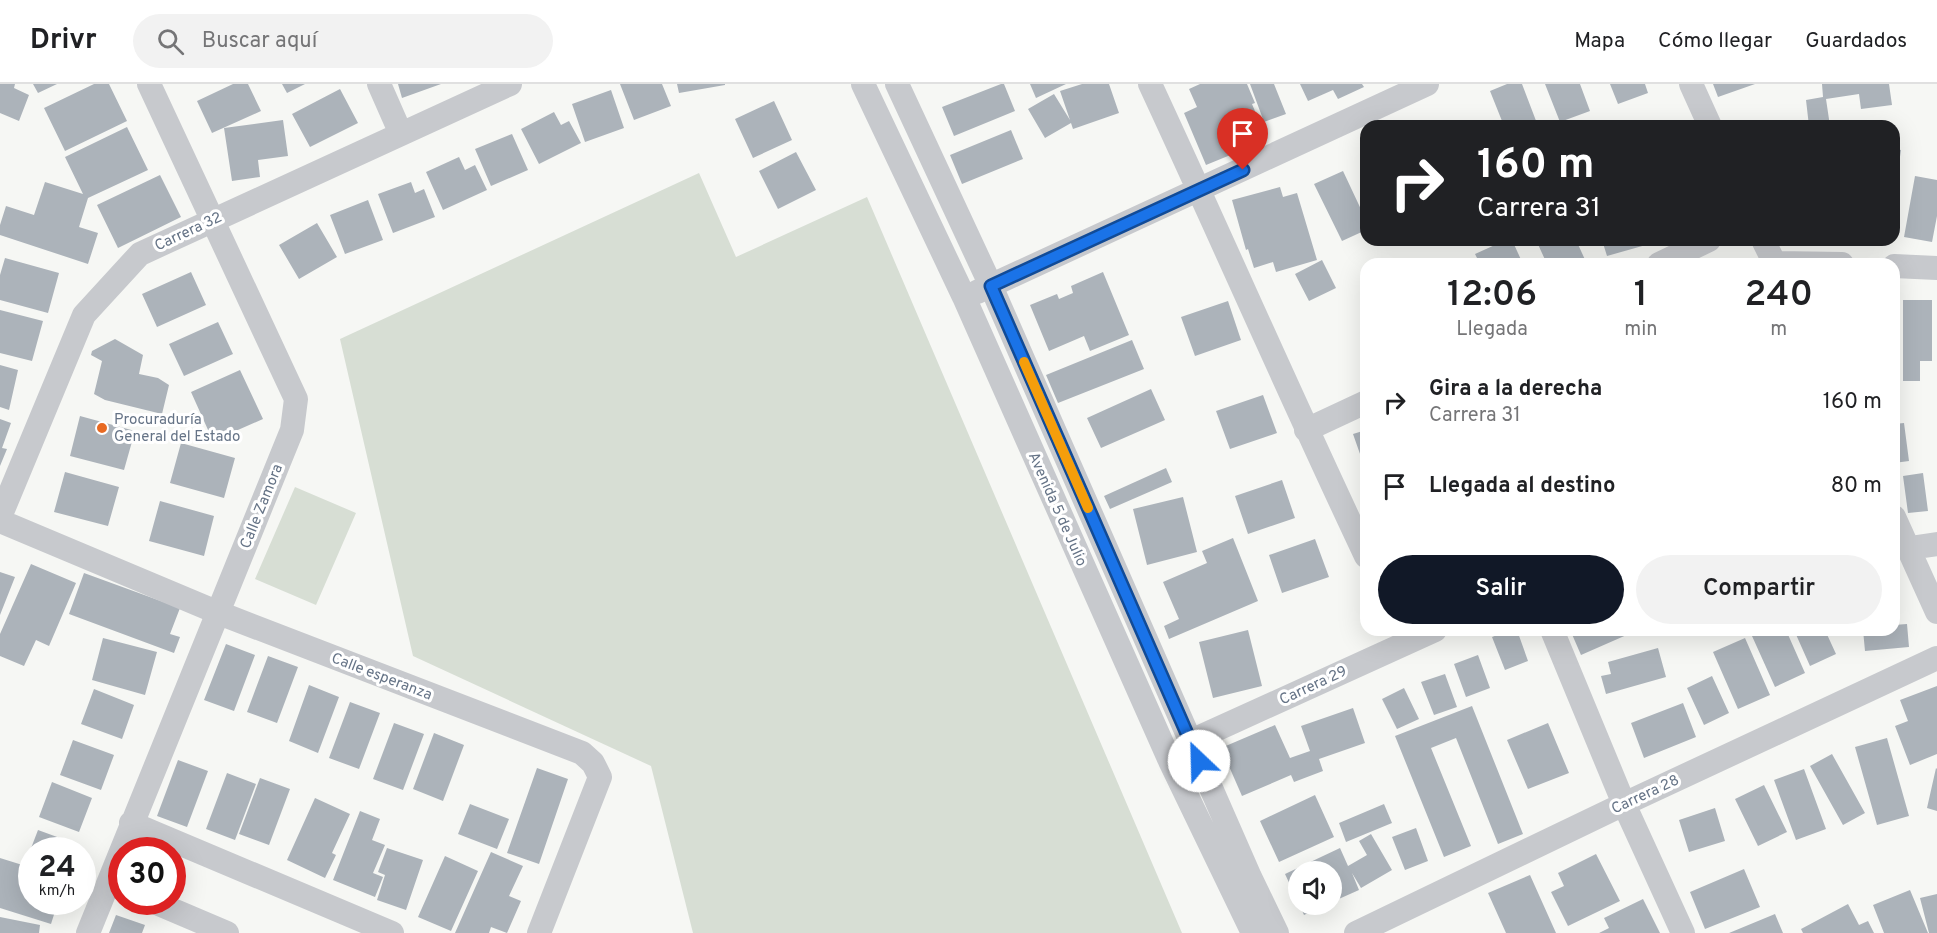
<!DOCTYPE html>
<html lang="es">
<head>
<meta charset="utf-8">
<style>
  :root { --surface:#fff; --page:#f2f2f2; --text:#202124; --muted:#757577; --line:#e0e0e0; --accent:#111827 }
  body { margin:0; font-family:Overpass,sans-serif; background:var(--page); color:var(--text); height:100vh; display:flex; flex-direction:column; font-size:22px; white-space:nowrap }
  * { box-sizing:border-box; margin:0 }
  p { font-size:20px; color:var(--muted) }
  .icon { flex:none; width:33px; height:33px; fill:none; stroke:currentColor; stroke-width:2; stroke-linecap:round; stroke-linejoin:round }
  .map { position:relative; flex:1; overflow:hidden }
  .sheet { position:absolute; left:1360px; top:174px; width:540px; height:378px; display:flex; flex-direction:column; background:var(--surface); border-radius:18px; box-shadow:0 6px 24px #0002 }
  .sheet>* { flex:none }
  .top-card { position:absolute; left:1360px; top:36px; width:540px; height:126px; border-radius:18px; box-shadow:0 6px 24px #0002; background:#202124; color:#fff; overflow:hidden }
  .fabs { position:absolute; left:1288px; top:777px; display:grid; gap:12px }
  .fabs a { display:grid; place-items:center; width:54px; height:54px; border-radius:50%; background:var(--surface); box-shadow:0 6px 24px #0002; font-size:30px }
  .speed { position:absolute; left:18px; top:753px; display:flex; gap:12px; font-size:30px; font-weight:700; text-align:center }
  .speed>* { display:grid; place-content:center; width:78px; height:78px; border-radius:50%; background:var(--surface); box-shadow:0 6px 24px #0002; line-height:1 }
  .speed small { font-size:15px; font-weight:400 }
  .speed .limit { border:9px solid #d22; background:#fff; color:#111 }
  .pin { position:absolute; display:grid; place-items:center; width:51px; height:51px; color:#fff; margin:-62px -26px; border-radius:50% 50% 50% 0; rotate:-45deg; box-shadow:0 0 6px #0007 }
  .pin .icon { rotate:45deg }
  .me { position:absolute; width:66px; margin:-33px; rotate:336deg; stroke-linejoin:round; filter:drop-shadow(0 0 4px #0008) }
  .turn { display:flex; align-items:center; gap:21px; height:126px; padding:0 18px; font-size:27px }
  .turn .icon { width:78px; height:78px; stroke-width:2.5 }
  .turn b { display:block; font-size:42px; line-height:51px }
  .eta { display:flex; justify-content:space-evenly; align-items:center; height:102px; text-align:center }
  .eta b { font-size:36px; font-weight:600; line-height:42px }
  .button { display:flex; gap:12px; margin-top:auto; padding:12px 18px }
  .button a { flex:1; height:69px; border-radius:36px; background:var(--accent); color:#fff; font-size:24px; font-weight:600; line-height:69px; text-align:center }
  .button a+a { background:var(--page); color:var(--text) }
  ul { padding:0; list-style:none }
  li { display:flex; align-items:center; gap:18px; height:84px; padding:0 18px }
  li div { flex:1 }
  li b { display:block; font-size:22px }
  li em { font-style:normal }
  header { display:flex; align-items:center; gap:36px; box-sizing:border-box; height:84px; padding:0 30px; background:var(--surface); border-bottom:2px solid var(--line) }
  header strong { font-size:28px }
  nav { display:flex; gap:33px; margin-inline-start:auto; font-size:21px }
  .search { width:420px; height:54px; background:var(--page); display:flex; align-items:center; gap:15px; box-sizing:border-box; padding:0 21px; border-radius:33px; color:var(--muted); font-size:22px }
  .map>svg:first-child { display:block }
</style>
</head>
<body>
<header>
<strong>Drivr</strong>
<div class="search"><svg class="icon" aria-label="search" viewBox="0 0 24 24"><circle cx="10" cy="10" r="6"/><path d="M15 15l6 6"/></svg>Buscar aquí</div>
<nav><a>Mapa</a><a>Cómo llegar</a><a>Guardados</a></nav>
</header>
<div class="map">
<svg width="1937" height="849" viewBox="0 0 1937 849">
  <rect width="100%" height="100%" fill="#f6f7f4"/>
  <path fill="#d7ded4" d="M 699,89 L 736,173 L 867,113 L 1182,849 L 693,849 L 651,682 L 413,572 L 340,255 Z
    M 295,403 L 356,429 L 316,521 L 255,495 Z"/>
  <path fill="#acb3ba" d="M 0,0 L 15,0 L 14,4 L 29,11 L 19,37 L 0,29 Z
    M 33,0 L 57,0 L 38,9 Z
    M 94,0 L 109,0 L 127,37 L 65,67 L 44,24 Z
    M 233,0 L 248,0 L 261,27 L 212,49 L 197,17 Z
    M 282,0 L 305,0 L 287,9 Z
    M 398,0 L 441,0 L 402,14 Z
    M 620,0 L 662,0 L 671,22 L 634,36 Z
    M 677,0 L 725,0 L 725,1 L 679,9 Z
    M 1001,0 L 1004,0 L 1015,27 L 954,52 L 942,23 Z
    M 1030,0 L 1066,0 L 1036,14 Z
    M 1082,0 L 1109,0 L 1119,29 L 1073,45 L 1071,39 L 1045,54 L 1028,25 L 1054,10 L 1070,36 L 1060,7 Z
    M 1200,0 L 1247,0 L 1255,19 L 1252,20 L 1267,56 L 1206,81 L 1184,29 L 1197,23 L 1189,5 Z
    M 1250,0 L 1274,0 L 1286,30 L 1264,38 Z
    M 1300,0 L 1362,0 L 1364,3 L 1338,15 L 1333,6 L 1308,17 Z
    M 1507,0 L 1522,0 L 1538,42 L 1504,42 L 1490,7 Z
    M 1545,0 L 1580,0 L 1590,27 L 1560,38 Z
    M 1610,0 L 1645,0 L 1648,9 L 1618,20 Z
    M 1713,0 L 1755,0 L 1718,13 Z
    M 1822,0 L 1889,0 L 1892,21 L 1861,25 L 1859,10 L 1826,15 L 1830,42 L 1809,42 L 1806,16 L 1823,13 Z
    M 340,5 L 358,39 L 310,63 L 292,30 Z
    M 611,6 L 624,44 L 585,58 L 572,20 Z
    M 774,17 L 792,56 L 753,74 L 735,35 Z
    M 554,28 L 561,41 L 569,37 L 581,59 L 539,80 L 521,45 Z
    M 283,36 L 288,72 L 258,76 L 260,93 L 232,97 L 224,44 Z
    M 127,43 L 148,86 L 88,114 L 79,143 L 98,149 L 88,180 L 0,151 L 0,141 L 6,122 L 34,131 L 45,98 L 83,110 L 65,73 Z
    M 1011,46 L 1023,75 L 962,100 L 950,71 Z
    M 512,50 L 528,86 L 491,102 L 475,65 Z
    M 1894,65 L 1901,66 L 1896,100 L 1894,100 Z
    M 796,68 L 816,106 L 778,125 L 759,87 Z
    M 459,73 L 465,86 L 475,81 L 487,106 L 443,126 L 426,88 Z
    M 1343,87 L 1366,136 L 1366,146 L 1342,157 L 1314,100 Z
    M 160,91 L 181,133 L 118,164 L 97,121 Z
    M 1915,92 L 1937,96 L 1937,132 L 1932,158 L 1904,153 Z
    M 411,98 L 415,109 L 424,105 L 435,133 L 393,149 L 378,110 Z
    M 1280,103 L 1283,113 L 1297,109 L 1317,176 L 1276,188 L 1273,178 L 1254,184 L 1248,165 L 1246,166 L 1232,116 Z
    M 368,116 L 383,156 L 345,170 L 330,131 Z
    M 317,139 L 337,173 L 299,195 L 279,161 Z
    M 1506,156 L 1512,156 L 1523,180 L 1480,180 L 1475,170 Z
    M 1536,156 L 1576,156 L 1587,180 L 1547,180 Z
    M 1602,156 L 1659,156 L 1660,157 L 1607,172 Z
    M 5,174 L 59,189 L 48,229 L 0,216 L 0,191 Z
    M 1322,176 L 1336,204 L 1309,217 L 1295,190 Z
    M 191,188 L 206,221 L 157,243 L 142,210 Z
    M 1103,188 L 1129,251 L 1090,267 L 1084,252 L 1049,267 L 1030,221 L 1057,210 L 1059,215 L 1073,209 L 1071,202 Z
    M 1903,216 L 1932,216 L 1932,277 L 1920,277 L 1920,297 L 1903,297 Z
    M 1228,217 L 1241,256 L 1195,272 L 1181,233 Z
    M 0,226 L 43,237 L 32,277 L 0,269 Z
    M 218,238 L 233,270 L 184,292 L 169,260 Z
    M 115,255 L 143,271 L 139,290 L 158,294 L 169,301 L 162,330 L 105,316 L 94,310 L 102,277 L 91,271 L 92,267 Z
    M 1132,256 L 1144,285 L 1058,319 L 1046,291 Z
    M 0,281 L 18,286 L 9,326 L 0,323 Z
    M 240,286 L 263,335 L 213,357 L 191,308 Z
    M 1151,305 L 1165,336 L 1101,364 L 1087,334 Z
    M 1263,311 L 1277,349 L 1230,365 L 1216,327 Z
    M 80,332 L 135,347 L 124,386 L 70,372 Z
    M 0,335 L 11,339 L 2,364 L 7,365 L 0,382 Z
    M 1904,339 L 1909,377 L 1894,379 L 1894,340 Z
    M 1366,346 L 1366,387 L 1353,350 Z
    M 181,359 L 235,374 L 224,414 L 170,399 Z
    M 1166,384 L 1172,398 L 1110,425 L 1104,412 Z
    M 65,388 L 119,403 L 108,442 L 54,428 Z
    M 1923,389 L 1928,427 L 1908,429 L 1903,392 Z
    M 1282,396 L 1295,434 L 1248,450 L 1235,412 Z
    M 1183,413 L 1197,468 L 1147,481 L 1133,425 Z
    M 160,417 L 214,432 L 204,472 L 149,457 Z
    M 1233,454 L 1258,517 L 1169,555 L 1164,542 L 1179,535 L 1163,498 L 1207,479 L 1202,467 Z
    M 1315,455 L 1329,493 L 1282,509 L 1269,471 Z
    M 31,480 L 76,499 L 49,562 L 36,556 L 24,582 L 0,572 L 0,550 Z
    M 0,488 L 15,493 L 0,531 Z
    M 84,489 L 180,524 L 170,550 L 180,553 L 174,569 L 69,530 Z
    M 1907,540 L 1909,563 L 1865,567 L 1863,546 L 1894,546 L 1894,541 Z
    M 1248,546 L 1262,602 L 1213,614 L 1199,558 Z
    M 1510,546 L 1517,546 L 1528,577 L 1505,586 L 1492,553 Z
    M 1576,546 L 1638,546 L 1581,571 L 1571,548 Z
    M 1766,546 L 1786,546 L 1805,589 L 1775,603 L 1752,552 Z
    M 1794,546 L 1825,546 L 1836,570 L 1810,582 Z
    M 103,554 L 157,568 L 145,611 L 92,596 Z
    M 1745,554 L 1770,611 L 1738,625 L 1713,568 Z
    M 226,560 L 255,571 L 234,627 L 204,616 Z
    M 1658,564 L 1666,593 L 1606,610 L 1601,592 L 1611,590 L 1608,578 Z
    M 1478,571 L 1490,604 L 1466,613 L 1454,580 Z
    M 268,572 L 298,583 L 277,639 L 247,628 Z
    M 1445,590 L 1457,623 L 1434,631 L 1421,598 Z
    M 1712,592 L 1729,629 L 1704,641 L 1687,604 Z
    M 309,601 L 339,613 L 318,669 L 289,657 Z
    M 1937,602 L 1937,670 L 1910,681 L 1895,642 L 1908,637 L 1900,616 Z
    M 1404,604 L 1419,635 L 1397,645 L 1382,615 Z
    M 94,605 L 134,621 L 122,655 L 81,640 Z
    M 350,618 L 380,629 L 359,685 L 329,674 Z
    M 1683,619 L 1696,653 L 1644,674 L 1631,639 Z
    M 1472,622 L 1523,750 L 1498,760 L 1456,654 L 1431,664 L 1471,762 L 1444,773 L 1395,652 Z
    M 1353,624 L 1365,659 L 1319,675 L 1323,687 L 1294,698 L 1291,691 L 1242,712 L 1221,664 L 1275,641 L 1290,674 L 1310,667 L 1301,642 Z
    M 394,639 L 424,650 L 403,706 L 373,695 Z
    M 1548,639 L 1569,689 L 1528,705 L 1507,656 Z
    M 434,649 L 464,661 L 443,717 L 413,705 Z
    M 1887,654 L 1909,732 L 1877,741 L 1855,663 Z
    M 73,656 L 114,671 L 101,706 L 60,691 Z
    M 1832,670 L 1865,729 L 1843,741 L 1810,682 Z
    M 178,676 L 208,687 L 187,743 L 157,732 Z
    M 537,684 L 568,695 L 539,780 L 507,769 Z
    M 1936,684 L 1937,685 L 1937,727 L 1927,724 Z
    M 1804,685 L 1826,745 L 1796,756 L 1774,696 Z
    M 227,689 L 256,700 L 235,756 L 206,745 Z
    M 260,694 L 290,705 L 269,761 L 239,750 Z
    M 52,698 L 92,714 L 79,748 L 39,733 Z
    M 1764,701 L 1787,748 L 1758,762 L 1735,715 Z
    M 1315,711 L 1334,753 L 1279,778 L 1260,737 Z
    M 315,714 L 350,730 L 332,769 L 336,771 L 325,794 L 287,776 Z
    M 470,720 L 509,735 L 497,765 L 458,750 Z
    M 1384,720 L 1392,739 L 1346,758 L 1339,739 Z
    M 1715,724 L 1725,757 L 1689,768 L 1679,736 Z
    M 360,727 L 380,735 L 372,756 L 385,761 L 373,789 L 383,793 L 375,813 L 333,796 Z
    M 1416,744 L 1428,777 L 1405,786 L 1392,753 Z
    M 38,746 L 79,761 L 76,766 L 32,766 L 32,783 L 25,780 Z
    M 1371,750 L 1392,786 L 1361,804 L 1352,789 L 1359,806 L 1332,818 L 1332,788 L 1299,788 L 1299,820 L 1285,790 L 1340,764 L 1348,782 L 1367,771 L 1359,757 Z
    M 387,764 L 423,776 L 406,826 L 377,816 L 385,791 L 378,788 Z
    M 491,768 L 523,782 L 509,812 L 521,817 L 507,849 L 491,843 L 489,849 L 455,849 Z
    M 1596,770 L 1620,817 L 1568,842 L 1551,808 L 1564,802 L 1558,789 Z
    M 445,772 L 478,787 L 451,847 L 418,833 Z
    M 0,774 L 32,784 L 32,818 L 58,818 L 51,840 L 0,824 Z
    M 1744,785 L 1760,823 L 1705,845 L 1690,808 Z
    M 1530,791 L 1556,849 L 1506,849 L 1488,809 Z
    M 1910,806 L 1928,849 L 1884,849 L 1873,821 Z
    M 1937,810 L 1937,849 L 1929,849 L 1920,814 Z
    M 1643,815 L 1660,849 L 1599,849 L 1609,844 L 1604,834 Z
    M 1299,820 L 1327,820 L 1304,831 Z
    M 1848,820 L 1859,841 L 1868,837 L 1874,849 L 1803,849 L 1801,845 Z
    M 1775,830 L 1783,849 L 1729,849 Z
    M 116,831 L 145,841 L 142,849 L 109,849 Z
    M 0,833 L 40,841 L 39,849 L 0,849 Z"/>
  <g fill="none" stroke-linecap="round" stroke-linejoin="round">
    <path stroke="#c7c9cd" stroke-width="24" d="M 379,0 L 401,50
      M 863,0 L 964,213 L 1170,677 L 1253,849
      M 897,0 L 991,202 L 1250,793 L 1277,849
      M 1150,0 C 1223,157 1292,316 1366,472
      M 1691,0 L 1710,42
      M 1763,156 L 1775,180
      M 1775,179 L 1842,180
      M 1659,180 L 1709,156
      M 1894,182 L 1937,184
      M 977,208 L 1427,0
      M 1306,346 L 1366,318
      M 0,433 L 84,231 L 140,170 L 510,0
      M 1894,433 L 1937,528
      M 0,437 L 219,529 L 582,669 L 593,679 L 600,693 L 539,849
      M 1910,464 L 1937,460
      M 1552,546 L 1624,720 L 1683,849
      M 1191,657 L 1435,546
      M 131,739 L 392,849
      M 154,818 L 227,849
      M 88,849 L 292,346 L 296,315 L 149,0
      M 1356,849 L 1624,720 L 1937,574"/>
  </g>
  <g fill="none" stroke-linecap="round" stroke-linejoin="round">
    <g stroke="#114b97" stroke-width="15">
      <path id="route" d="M 1199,677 L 991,202 L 1243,86"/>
    </g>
    <use href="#route" stroke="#1a73e8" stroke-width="10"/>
    <path stroke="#f59e0b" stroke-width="10" d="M 1024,278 L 1088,424"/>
  </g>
  <circle fill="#e86a23" stroke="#fff" stroke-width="2" cx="102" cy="344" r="6"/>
  <g text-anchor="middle" stroke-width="6" stroke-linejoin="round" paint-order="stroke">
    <g font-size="15" fill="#657386" stroke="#fff">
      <text transform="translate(188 147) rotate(-25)" y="5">Carrera 32</text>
      <text transform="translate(261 422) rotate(-68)" y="5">Calle Zamora</text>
      <text transform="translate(1058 425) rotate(66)" y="5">Avenida 5 de Julio</text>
      <text transform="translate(382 592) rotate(21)" y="5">Calle esperanza</text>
      <text transform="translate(1313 601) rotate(-25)" y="5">Carrera 29</text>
      <text transform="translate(1645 710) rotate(-25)" y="5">Carrera 28</text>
    </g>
    <g font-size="15" fill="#657386" stroke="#fff" text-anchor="start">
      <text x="114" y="340">Procuraduría<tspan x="114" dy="17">General del Estado</tspan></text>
    </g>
  </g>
</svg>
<div class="fabs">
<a><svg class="icon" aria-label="sound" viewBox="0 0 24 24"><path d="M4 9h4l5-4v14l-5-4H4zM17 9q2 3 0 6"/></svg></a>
</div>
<div class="speed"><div>24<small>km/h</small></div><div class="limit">30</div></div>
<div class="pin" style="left:1243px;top:86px;background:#d93025"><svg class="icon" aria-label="arrive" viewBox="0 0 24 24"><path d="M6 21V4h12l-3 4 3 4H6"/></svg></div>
<svg class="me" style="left:1199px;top:677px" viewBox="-20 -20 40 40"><circle r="19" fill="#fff"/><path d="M0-13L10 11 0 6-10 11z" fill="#1a73e8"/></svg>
<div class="top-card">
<div class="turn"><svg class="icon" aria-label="right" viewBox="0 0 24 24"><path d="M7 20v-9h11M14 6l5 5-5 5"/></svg><div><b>160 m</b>Carrera 31</div></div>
</div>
<section class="sheet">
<div class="eta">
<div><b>12:06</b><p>Llegada</p></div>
<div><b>1</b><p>min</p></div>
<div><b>240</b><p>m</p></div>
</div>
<ul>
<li><svg class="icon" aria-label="right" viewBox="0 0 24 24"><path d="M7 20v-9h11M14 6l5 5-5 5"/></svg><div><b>Gira a la derecha</b><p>Carrera 31</p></div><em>160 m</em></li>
<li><svg class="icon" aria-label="arrive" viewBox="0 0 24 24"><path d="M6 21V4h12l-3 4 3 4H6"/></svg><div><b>Llegada al destino</b></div><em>80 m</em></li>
</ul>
<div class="button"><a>Salir</a><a>Compartir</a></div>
</section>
</div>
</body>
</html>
